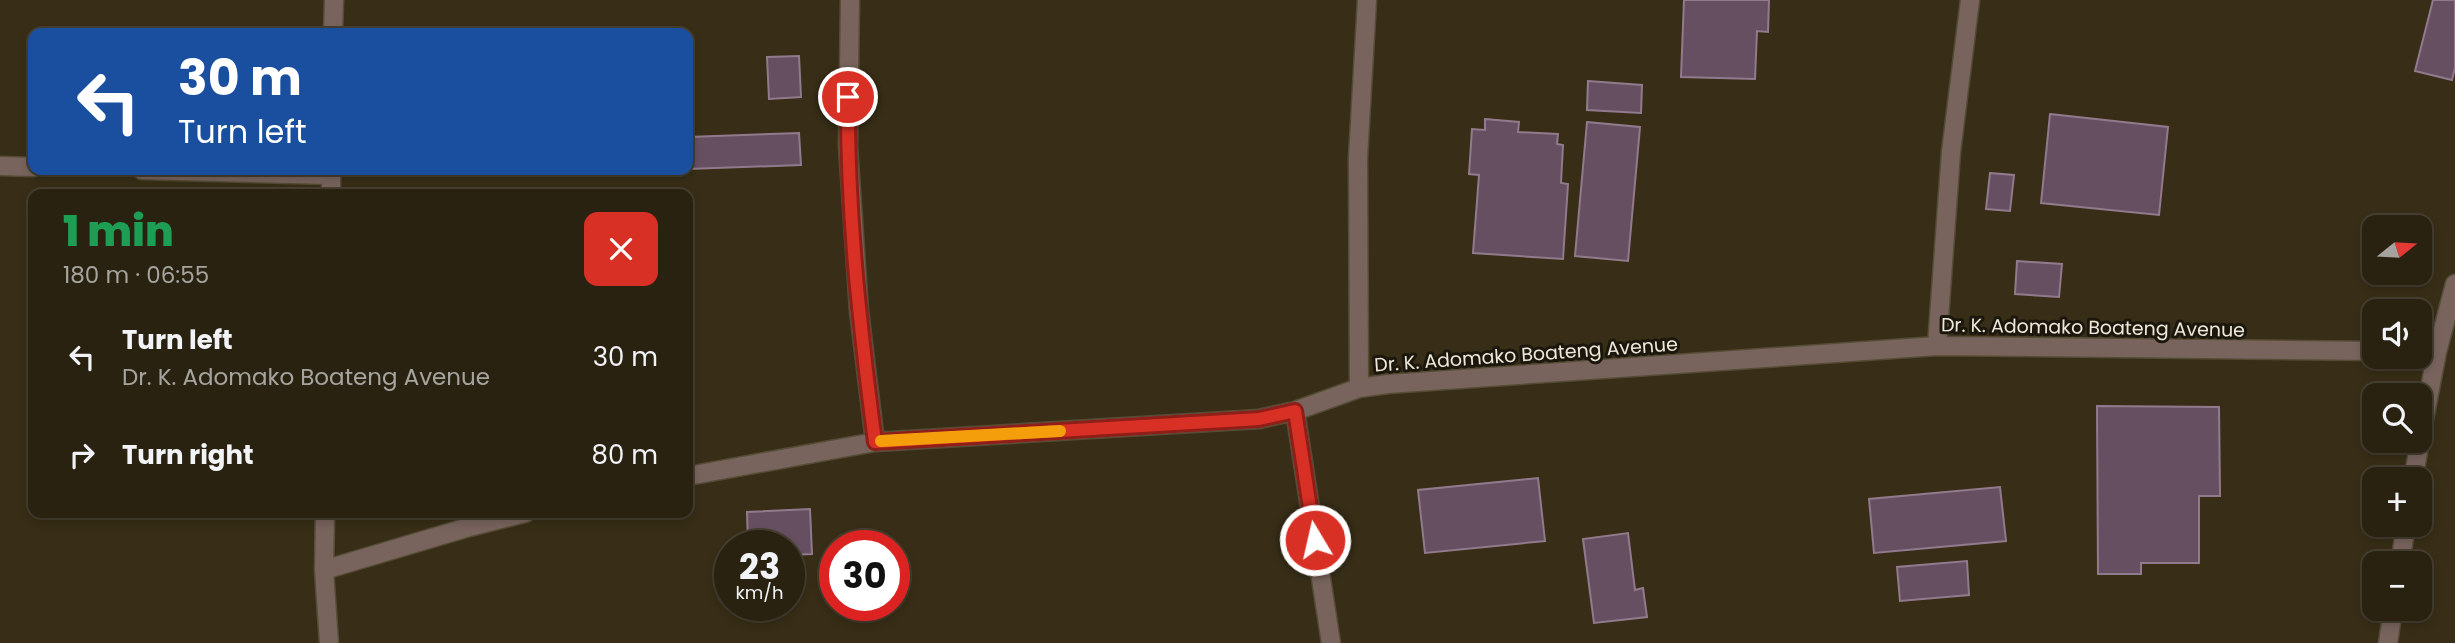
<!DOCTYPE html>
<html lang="en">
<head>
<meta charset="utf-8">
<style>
  :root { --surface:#2a2211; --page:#362f1f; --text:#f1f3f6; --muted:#a5a49f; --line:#463f31 }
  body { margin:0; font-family:Poppins,sans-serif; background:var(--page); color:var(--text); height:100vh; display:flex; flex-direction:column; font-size:26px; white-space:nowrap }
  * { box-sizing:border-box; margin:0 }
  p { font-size:23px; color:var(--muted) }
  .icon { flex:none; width:38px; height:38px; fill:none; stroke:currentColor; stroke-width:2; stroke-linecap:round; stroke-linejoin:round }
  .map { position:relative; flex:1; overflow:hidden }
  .drawer { position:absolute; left:28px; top:189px; width:665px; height:329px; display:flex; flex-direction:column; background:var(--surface); border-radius:14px; box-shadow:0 4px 10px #0003,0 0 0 2px var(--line) }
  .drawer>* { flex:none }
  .hud { position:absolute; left:28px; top:28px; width:665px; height:147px; border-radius:14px; box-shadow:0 4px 10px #0003,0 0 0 2px var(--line); background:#1a4fa0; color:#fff; overflow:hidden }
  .needle { width:46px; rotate:72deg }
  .controls { position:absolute; left:2362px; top:215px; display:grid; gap:14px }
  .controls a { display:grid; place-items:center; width:70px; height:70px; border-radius:14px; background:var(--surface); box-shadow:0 4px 10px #0003,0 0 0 2px var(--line); font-size:35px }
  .speed { position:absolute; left:714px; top:530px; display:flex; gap:14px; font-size:35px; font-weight:700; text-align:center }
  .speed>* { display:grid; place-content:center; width:91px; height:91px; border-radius:50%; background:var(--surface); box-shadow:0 4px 10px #0003,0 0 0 2px var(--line); line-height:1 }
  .speed small { font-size:18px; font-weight:400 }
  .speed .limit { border:10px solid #d22; background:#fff; color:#111 }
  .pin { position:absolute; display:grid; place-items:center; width:60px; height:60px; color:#fff; margin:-30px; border:4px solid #fff; border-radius:50%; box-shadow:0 2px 7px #0007 }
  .me { position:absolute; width:77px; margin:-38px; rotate:351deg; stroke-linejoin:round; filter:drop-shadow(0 0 5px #0008) }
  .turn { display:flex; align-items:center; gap:24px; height:147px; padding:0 35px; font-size:32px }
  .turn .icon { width:91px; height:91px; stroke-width:2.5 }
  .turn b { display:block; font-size:49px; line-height:60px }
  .round { display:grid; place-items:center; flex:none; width:74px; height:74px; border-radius:14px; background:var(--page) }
  .summary { display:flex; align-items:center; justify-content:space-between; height:119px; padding:0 35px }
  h1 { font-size:42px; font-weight:800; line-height:52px; color:#1e9e55 }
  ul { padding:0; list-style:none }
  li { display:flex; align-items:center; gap:21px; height:98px; padding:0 35px }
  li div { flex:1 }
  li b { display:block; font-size:26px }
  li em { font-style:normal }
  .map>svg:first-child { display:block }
</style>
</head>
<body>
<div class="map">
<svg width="2455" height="643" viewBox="0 0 2455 643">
  <rect width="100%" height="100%" fill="#382e17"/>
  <path fill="#654f60" stroke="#927a8d" stroke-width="2" d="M 1684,0 L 1769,0 L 1768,32 L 1757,31 L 1755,79 L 1681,77 Z
    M 2433,0 L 2455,0 L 2455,68 L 2452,80 L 2415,71 Z
    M 799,56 L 801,97 L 769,99 L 767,57 Z
    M 1588,81 L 1642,85 L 1641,113 L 1587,110 Z
    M 2050,114 L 2168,127 L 2159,215 L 2041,203 Z
    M 1485,119 L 1519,122 L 1518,132 L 1558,134 L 1557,144 L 1563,145 L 1561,183 L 1568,184 L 1563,259 L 1473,253 L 1479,175 L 1469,174 L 1472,129 L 1485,130 Z
    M 1587,122 L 1640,127 L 1628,261 L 1575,256 Z
    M 799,133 L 801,165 L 688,169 L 688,137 Z
    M 1990,173 L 2014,175 L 2010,211 L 1986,209 Z
    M 2017,261 L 2062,264 L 2059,297 L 2015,294 Z
    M 2097,406 L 2219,407 L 2220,496 L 2199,496 L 2199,563 L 2141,563 L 2141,574 L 2098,574 Z
    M 1538,478 L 1545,541 L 1425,553 L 1418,490 Z
    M 2000,487 L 2006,541 L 1874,553 L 1869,499 Z
    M 810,509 L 812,554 L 789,555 L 789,546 L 748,546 L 747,512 Z
    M 1628,533 L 1635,590 L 1643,588 L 1647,617 L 1594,623 L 1583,539 Z
    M 1967,561 L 1969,595 L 1900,601 L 1897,567 Z"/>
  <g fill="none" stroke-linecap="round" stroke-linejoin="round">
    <g stroke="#554c36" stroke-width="21">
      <path id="street" d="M 850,0 L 848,146 L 859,311 L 875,442
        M 333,33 L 334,0
        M 0,166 L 33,167
        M 142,170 L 331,175
        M 331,194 L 331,170
        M 1937,346 L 1951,152 L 1970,0
        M 1359,388 L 1358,158 L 1367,0
        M 1295,411 L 1331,643
        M 2420,440 L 2437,352 L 2455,284
        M 688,476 L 875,442 L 1259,419 L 1295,411 L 1359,388 L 1388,384 L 1937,346 L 2375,351
        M 2413,480 L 2420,441
        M 325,513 L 324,570 L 329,643
        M 2400,564 L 2406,525
        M 324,570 L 469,527 L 525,513
        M 2388,643 L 2393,609"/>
    </g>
    <use href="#street" stroke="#78645d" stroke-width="18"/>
  </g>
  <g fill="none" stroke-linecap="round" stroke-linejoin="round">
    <g stroke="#8d1f18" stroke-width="18">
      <path id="route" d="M 848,97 C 847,213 860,328 875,442 L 1259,419 L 1295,411 L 1315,540"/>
    </g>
    <use href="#route" stroke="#d93025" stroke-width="12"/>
    <path stroke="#f59e0b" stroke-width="12" d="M 881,441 L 1060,431"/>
  </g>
  <g text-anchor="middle" stroke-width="6" stroke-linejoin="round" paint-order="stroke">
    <g font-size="19" fill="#eee7d9" stroke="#1b170d">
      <text transform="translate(2093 327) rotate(1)" y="7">Dr. K. Adomako Boateng Avenue</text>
      <text transform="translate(1526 354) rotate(-4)" y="7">Dr. K. Adomako Boateng Avenue</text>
    </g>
  </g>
</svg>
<div class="controls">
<a><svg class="needle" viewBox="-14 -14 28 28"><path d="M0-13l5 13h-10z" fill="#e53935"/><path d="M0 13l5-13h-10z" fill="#a5a49f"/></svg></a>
<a><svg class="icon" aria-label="sound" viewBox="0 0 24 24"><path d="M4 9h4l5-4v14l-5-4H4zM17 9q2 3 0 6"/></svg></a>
<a><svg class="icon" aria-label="search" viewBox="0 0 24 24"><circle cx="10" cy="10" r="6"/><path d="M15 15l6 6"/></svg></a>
<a>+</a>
<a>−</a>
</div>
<div class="speed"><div>23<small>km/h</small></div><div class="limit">30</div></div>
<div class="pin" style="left:848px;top:97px;background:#d93025"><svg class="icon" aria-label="arrive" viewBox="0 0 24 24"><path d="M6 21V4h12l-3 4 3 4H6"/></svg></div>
<svg class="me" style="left:1315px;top:540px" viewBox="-20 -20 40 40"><circle r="17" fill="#d93025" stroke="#fff" stroke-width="3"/><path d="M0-11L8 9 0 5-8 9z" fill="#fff"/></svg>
<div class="hud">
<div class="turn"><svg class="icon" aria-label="left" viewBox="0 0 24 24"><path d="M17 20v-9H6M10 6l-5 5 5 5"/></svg><div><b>30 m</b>Turn left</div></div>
</div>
<section class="drawer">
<div class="summary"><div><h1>1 min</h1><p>180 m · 06:55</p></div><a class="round" style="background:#d93025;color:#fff"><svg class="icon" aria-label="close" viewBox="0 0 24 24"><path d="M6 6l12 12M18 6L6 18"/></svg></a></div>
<ul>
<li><svg class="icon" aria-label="left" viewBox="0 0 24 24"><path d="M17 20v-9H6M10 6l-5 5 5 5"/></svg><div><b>Turn left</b><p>Dr. K. Adomako Boateng Avenue</p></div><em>30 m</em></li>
<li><svg class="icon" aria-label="right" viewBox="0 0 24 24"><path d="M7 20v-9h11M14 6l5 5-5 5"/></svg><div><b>Turn right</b></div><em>80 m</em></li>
</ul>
</section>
</div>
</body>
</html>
